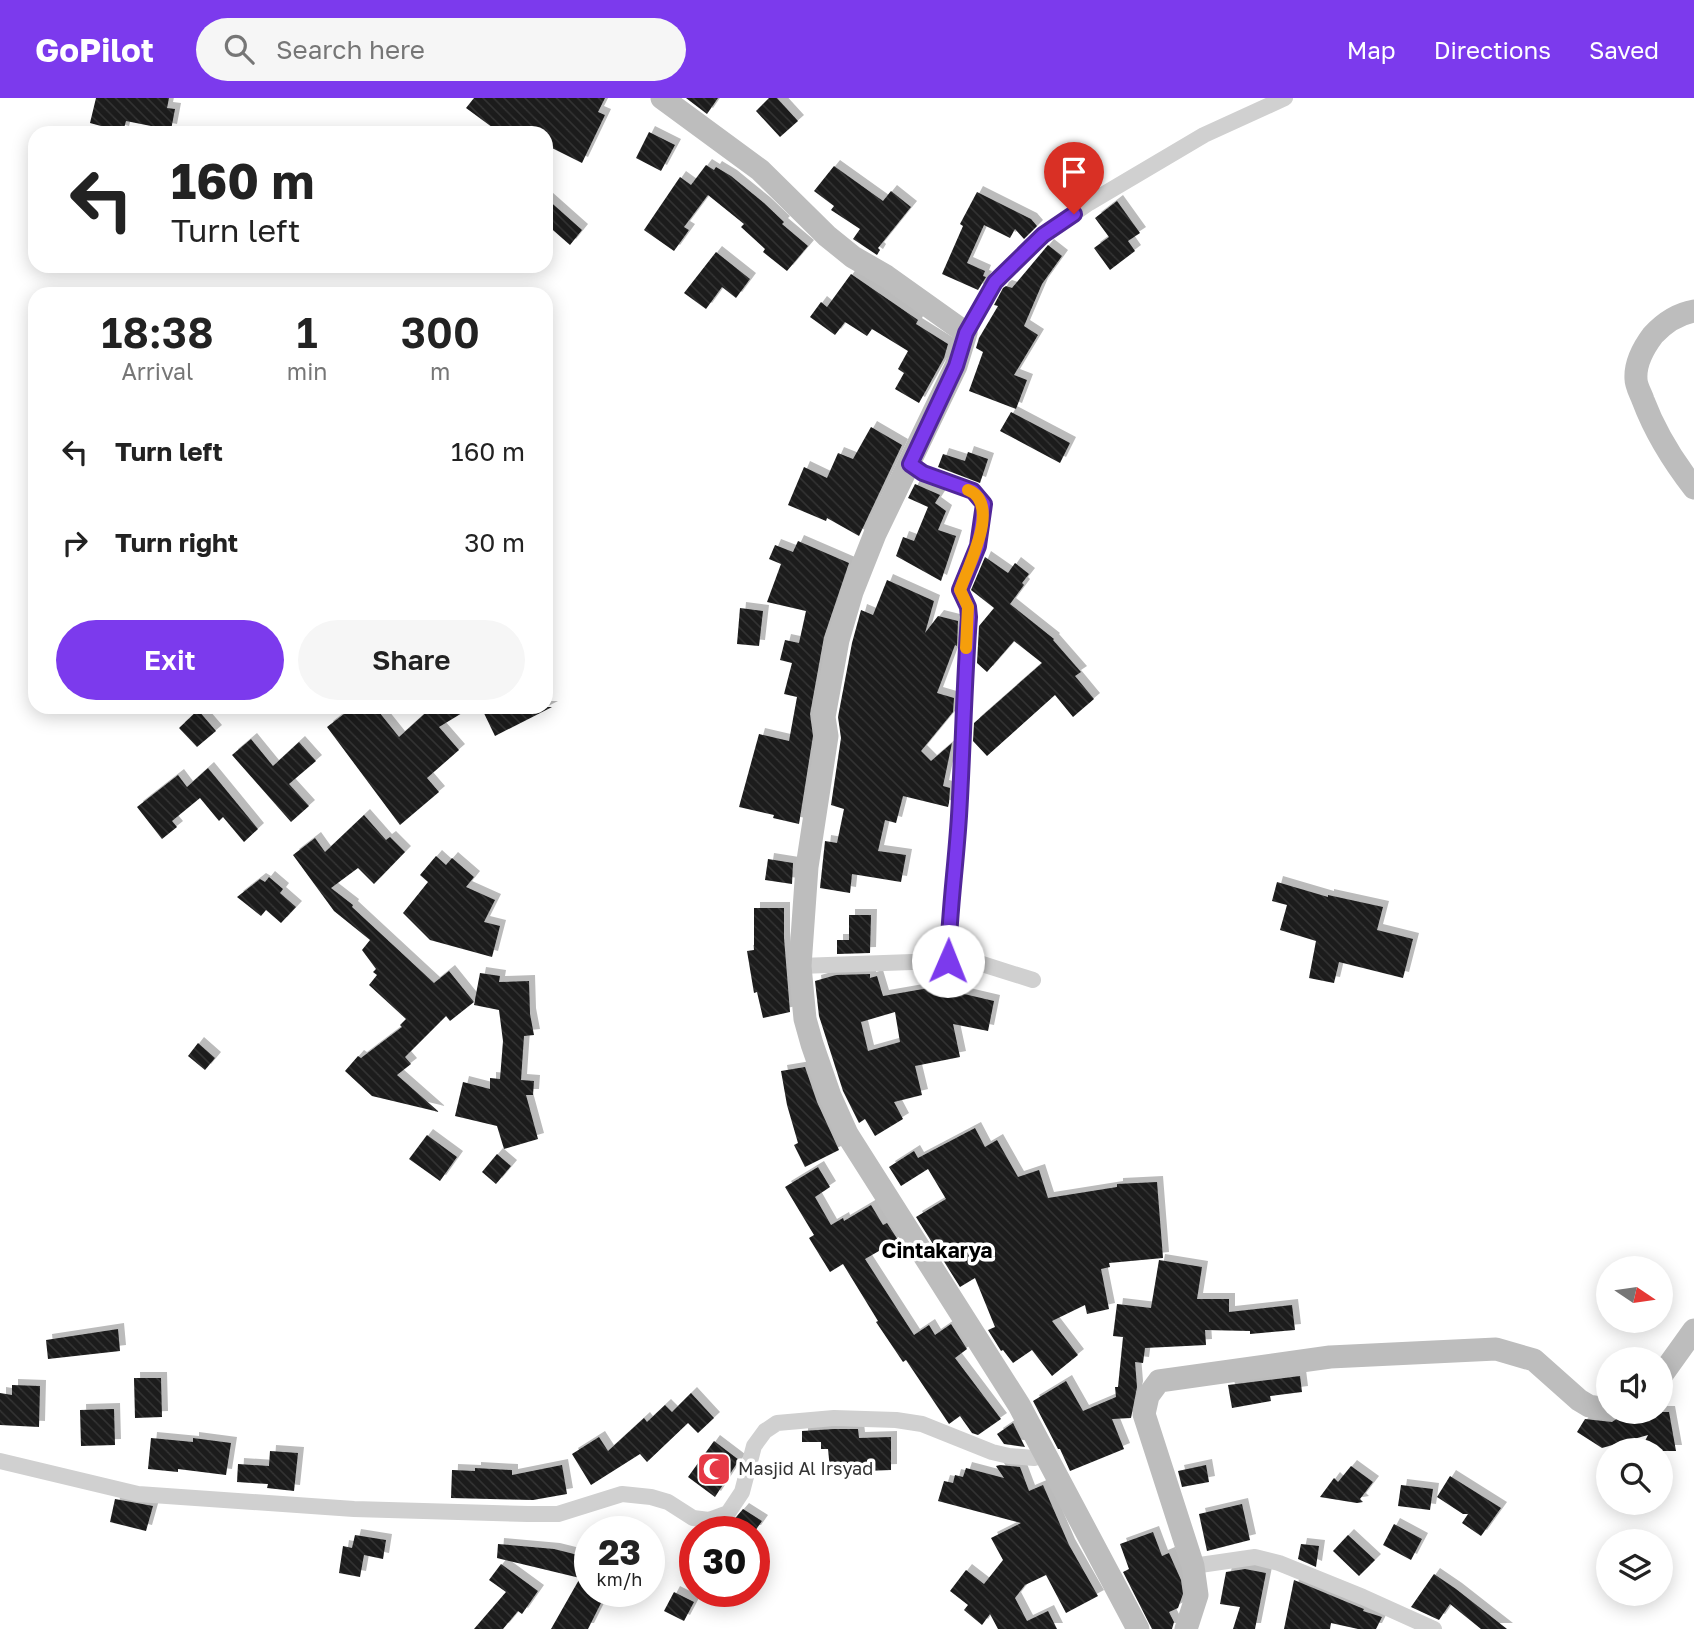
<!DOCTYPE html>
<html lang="en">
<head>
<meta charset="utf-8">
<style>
  :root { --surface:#fff; --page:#f6f6f6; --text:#222; --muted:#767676; --accent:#7c3aed }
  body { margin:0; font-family:"Golos Text",sans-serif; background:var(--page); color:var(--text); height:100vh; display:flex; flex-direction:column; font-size:26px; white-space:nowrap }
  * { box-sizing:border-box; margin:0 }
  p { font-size:23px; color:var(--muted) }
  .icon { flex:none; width:38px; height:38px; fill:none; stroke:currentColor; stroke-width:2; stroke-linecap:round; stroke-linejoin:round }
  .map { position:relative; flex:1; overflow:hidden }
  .drawer { position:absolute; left:28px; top:189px; width:525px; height:427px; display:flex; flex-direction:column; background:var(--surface); border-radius:21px; box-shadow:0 4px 18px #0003 }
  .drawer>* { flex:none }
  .hud { position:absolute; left:28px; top:28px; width:525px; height:147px; border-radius:21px; box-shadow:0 4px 18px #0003; background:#fff; color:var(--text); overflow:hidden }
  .needle { width:46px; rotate:103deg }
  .buttons { position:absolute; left:1596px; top:1158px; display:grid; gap:14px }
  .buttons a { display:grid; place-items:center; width:77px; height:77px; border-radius:50%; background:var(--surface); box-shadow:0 4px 18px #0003; font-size:35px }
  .speed { position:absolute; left:574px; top:1418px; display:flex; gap:14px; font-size:35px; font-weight:700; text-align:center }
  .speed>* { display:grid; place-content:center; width:91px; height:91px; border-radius:50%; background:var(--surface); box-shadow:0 4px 18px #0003; line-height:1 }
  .speed small { font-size:18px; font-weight:400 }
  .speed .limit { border:10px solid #d22; background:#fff; color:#111 }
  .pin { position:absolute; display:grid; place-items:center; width:60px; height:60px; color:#fff; margin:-72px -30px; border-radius:50% 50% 50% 0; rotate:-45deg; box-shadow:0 0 7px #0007 }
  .pin .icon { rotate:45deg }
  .me { position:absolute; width:77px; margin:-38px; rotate:1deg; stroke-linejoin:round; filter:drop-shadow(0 0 5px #0008) }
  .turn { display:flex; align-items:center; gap:24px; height:147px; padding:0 28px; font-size:32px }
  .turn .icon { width:91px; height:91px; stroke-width:2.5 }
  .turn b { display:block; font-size:49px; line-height:60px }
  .eta { display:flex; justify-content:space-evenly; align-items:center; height:119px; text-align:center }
  .eta b { font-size:42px; font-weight:600; line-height:49px }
  .primary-button { display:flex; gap:14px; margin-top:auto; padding:14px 28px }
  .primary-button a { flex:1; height:80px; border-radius:42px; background:var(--accent); color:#fff; font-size:28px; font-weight:600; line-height:80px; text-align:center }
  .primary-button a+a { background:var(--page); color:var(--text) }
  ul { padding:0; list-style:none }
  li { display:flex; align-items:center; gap:21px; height:91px; padding:0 28px }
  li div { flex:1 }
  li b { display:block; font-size:26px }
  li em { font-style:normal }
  header { display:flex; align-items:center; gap:42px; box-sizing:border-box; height:98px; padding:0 35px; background:var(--accent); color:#fff }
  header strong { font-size:33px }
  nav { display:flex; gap:38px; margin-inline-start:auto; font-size:24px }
  .search { width:490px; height:63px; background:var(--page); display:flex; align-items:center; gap:18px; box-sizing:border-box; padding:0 24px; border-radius:38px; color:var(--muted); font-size:26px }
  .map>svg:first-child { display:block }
</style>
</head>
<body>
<header>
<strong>GoPilot</strong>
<div class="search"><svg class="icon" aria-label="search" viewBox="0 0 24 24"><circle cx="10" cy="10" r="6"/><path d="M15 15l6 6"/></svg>Search here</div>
<nav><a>Map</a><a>Directions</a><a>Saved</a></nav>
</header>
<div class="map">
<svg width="1694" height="1531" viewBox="0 0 1694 1531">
  <defs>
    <pattern id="building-back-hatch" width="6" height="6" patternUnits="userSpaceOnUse" patternTransform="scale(1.75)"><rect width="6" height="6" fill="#1a1a1a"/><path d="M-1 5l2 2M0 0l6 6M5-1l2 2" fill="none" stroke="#333"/></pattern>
    <filter id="shadow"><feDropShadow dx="6" dy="-6" stdDeviation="0" flood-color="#0004"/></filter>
  </defs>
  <rect width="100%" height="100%" fill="#fff"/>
  <path fill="url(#building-back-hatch)" fill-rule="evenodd" filter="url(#shadow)" d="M 96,0 L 169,0 L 167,10 L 175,11 L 171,32 L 126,23 L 123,34 L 90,25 Z
    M 474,0 L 605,0 L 598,14 L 605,17 L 582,65 L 546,47 L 546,35 L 500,35 L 466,10 Z
    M 686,0 L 718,0 L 707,16 Z
    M 769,0 L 777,0 L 798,23 L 780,39 L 756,13 Z
    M 649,34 L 675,47 L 661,73 L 636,60 Z
    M 706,67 L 714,72 L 716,69 L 731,78 L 764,105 L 784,124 L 782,126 L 808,148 L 787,173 L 763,154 L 765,151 L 741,129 L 744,126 L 708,97 L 684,129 L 689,132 L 674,153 L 644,132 L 680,79 L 691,87 Z
    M 834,68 L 883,103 L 891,93 L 911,109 L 878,150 L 880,152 L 877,157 L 853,141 L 860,131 L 831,112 L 834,108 L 814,93 Z
    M 977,94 L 1031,121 L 1037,128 L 1024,141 L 1015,131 L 1010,140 L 984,127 L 967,165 L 985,173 L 983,178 L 986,179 L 978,192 L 942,176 L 963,128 L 960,126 Z
    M 546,100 L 582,132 L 570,147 L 546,126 Z
    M 1117,103 L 1140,135 L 1128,143 L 1135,153 L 1110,172 L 1094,150 L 1109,139 L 1095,120 Z
    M 1048,147 L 1062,158 L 1042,186 L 1024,228 L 1038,237 L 1014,277 L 1027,282 L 1016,311 L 969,293 L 983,254 L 976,250 L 979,240 L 998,208 L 994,207 L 1003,190 L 1006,188 L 1012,190 Z
    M 716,154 L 750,181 L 736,200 L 722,189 L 706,211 L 684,195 Z
    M 851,176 L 918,222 L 916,226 L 948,246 L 944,260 L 919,305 L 895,291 L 904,275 L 898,271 L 908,253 L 872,231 L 867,238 L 845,224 L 835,237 L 810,219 L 821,204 L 827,209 Z
    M 1011,314 L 1070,345 L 1060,365 L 1000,333 Z
    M 871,329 L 902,347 L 859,438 L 827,420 L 826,423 L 788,407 L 804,369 L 827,380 L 838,355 L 853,361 Z
    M 968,354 L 988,361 L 980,385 L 938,369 L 943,356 L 965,363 Z
    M 915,386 L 940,397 L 935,405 L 946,413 L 938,432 L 956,438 L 941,483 L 896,458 L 903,439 L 914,443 L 928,409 L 908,400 Z
    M 798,443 L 849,465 L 824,539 L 810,616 L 813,638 L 799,726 L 773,720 L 774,717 L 739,709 L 759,636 L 789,643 L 797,599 L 784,596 L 792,565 L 780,562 L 785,542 L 799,545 L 806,513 L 767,504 L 781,466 L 769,461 L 775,447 L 793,454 Z
    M 985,459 L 1008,475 L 1015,465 L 1029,476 L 1022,485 L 1024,487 L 1010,506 L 1054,541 L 1053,542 L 1081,574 L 1075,578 L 1094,601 L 1073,619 L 1055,597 L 987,658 L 973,643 L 974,625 L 1042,565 L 1014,543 L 987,574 L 977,565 L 979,528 L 994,510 L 971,492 Z
    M 887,482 L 934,503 L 925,535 L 938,518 L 958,523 L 957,548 L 955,547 L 937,595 L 954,600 L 953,614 L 921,653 L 931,663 L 952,645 L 943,688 L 950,690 L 949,705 L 948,709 L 903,698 L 896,725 L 885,722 L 878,753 L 906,757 L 901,784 L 852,776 L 850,795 L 820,790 L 825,743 L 837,745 L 844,711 L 831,707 L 841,640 L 838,619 L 852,545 L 861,512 L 873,517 Z
    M 740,510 L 763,513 L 759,548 L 737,546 Z
    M 353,609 L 375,609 L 399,639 L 432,609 L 472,609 L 439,629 L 459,652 L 427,680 L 439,694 L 400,727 L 327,629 Z
    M 481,609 L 552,609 L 495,638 Z
    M 198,612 L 216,633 L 197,649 L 179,630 Z
    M 251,641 L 273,668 L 299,644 L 316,663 L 289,686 L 309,708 L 291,724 L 232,657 Z
    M 208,670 L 258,731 L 244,744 L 223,719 L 219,723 L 200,700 L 172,723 L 177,729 L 162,741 L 137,709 L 178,677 L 187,689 Z
    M 364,717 L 386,742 L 390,739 L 405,754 L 374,786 L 358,770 L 331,790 L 353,807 L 352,809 L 434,885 L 449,873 L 474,904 L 450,923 L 446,918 L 405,959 L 411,966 L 397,977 L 439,1014 L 372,998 L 345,973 L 358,958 L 361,960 L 402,929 L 400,927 L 406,921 L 369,887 L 377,877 L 373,874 L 376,871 L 362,852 L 370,842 L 334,813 L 293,757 L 315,740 L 325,754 Z
    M 436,758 L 446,767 L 452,760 L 474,779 L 466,789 L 495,802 L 484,824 L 500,828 L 492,859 L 430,842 L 403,815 L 428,784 L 420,777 Z
    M 768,761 L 793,765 L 792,786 L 765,782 Z
    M 269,779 L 283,791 L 280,795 L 296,809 L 281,825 L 266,812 L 261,818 L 237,799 L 260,781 L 265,784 Z
    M 1277,784 L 1328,799 L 1328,797 L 1383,809 L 1377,832 L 1413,841 L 1403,880 L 1339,864 L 1334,885 L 1309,880 L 1316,843 L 1280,832 L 1287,807 L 1272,803 Z
    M 754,810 L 784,810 L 784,840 L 790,914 L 763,920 L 757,894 L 754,895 L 747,853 L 754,852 Z
    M 849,817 L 871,817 L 870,855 L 837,856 L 837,842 L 849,842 Z
    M 480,875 L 500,878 L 499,884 L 529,883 L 530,916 L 534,937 L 524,938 L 521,982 L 534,983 L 533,997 L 526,997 L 538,1041 L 504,1051 L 497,1028 L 455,1018 L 463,984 L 490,991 L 490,980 L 500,981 L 503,943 L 499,912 L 474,907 Z
    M 870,876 L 870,880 L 877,878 L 883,898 L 946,887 L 947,892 L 994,903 L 988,933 L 953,926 L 960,959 L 915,968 L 922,997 L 894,1004 L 903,1021 L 875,1038 L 865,1021 L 859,1025 L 843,993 L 819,918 L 815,883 L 836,877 ZM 895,914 L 900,944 L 868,953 L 861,924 Z
    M 198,945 L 215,960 L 205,972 L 188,958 Z
    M 805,969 L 817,1004 L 839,1052 L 805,1069 L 794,1047 L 798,1045 L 787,1007 L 781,973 Z
    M 975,1030 L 985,1049 L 997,1042 L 1018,1079 L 1039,1072 L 1048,1100 L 1117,1089 L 1117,1086 L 1157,1084 L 1163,1160 L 1109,1165 L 1110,1169 L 1101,1171 L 1109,1211 L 1087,1216 L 1085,1207 L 1052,1223 L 1078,1257 L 1052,1278 L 1032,1252 L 1013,1265 L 1003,1252 L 1001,1253 L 988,1232 L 995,1229 L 975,1180 L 960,1189 L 916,1119 L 946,1101 L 928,1071 L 901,1088 L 889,1069 L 914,1053 L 918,1060 Z
    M 427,1037 L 457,1059 L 440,1083 L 409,1061 Z
    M 497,1056 L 511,1068 L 496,1086 L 482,1074 Z
    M 818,1069 L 830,1089 L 815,1099 L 831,1127 L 843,1120 L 844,1123 L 871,1107 L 883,1127 L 887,1125 L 898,1142 L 865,1161 L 914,1237 L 929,1227 L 935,1237 L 951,1226 L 967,1251 L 955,1260 L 1001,1321 L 978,1337 L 972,1335 L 960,1318 L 949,1326 L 906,1262 L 903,1264 L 876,1224 L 878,1223 L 843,1166 L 830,1174 L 809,1140 L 814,1137 L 785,1089 Z
    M 1159,1162 L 1202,1169 L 1197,1201 L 1229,1201 L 1229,1214 L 1292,1207 L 1295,1232 L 1250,1236 L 1250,1233 L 1205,1232 L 1206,1247 L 1145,1250 L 1143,1265 L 1135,1264 L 1137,1289 L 1131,1320 L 1112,1321 L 1124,1351 L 1070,1373 L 1060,1351 L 1058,1351 L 1033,1303 L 1066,1283 L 1083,1313 L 1116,1299 L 1115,1289 L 1118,1289 L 1123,1239 L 1113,1238 L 1117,1206 L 1151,1210 Z
    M 118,1231 L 120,1253 L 48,1261 L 46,1242 Z
    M 1300,1278 L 1302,1294 L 1270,1298 L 1271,1303 L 1232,1310 L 1228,1287 Z
    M 134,1280 L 161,1280 L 162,1319 L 135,1320 Z
    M 12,1287 L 40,1288 L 39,1329 L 0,1327 L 0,1295 L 12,1297 Z
    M 691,1295 L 714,1320 L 698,1335 L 688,1325 L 647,1364 L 640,1356 L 591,1387 L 572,1356 L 599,1339 L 608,1353 L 644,1320 L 647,1324 L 665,1307 L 672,1314 Z
    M 114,1311 L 115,1347 L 81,1348 L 80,1312 Z
    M 1621,1314 L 1669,1314 L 1676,1353 L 1640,1353 L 1648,1337 L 1602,1350 L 1577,1334 L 1585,1321 L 1612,1324 L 1618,1320 Z
    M 1013,1325 L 1025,1349 L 1004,1346 L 997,1336 Z
    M 834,1331 L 858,1331 L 859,1340 L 891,1339 L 891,1372 L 865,1373 L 865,1369 L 830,1371 L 828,1351 L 821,1351 L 821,1344 L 802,1344 L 802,1333 Z
    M 151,1340 L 193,1344 L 193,1340 L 231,1345 L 226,1377 L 178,1371 L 178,1374 L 148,1371 Z
    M 714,1343 L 739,1362 L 715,1399 L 688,1379 Z
    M 270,1353 L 298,1355 L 294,1393 L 267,1390 L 268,1386 L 237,1384 L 238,1366 L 269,1368 Z
    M 562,1367 L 567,1396 L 533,1402 L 451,1400 L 452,1372 L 475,1373 L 475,1370 L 512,1372 L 512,1377 Z
    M 1000,1367 L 1020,1369 L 1029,1393 L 1043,1387 L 1069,1447 L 1098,1498 L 1066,1515 L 1046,1477 L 1025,1487 L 1015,1500 L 1027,1523 L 1048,1513 L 1057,1531 L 998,1531 L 990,1516 L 982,1527 L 964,1512 L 968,1507 L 950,1493 L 966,1472 L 984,1486 L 1003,1462 L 991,1440 L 1021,1425 L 938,1403 L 944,1383 L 953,1385 L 955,1377 L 963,1379 L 966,1370 L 1004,1380 L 996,1368 Z
    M 1206,1367 L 1209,1384 L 1182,1389 L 1178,1373 Z
    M 1351,1368 L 1373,1384 L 1360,1401 L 1363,1404 L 1357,1405 L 1320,1399 L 1334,1380 L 1338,1384 Z
    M 1450,1378 L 1501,1410 L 1481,1438 L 1462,1425 L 1468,1416 L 1463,1416 L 1437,1399 Z
    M 1401,1387 L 1433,1391 L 1430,1412 L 1398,1408 Z
    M 115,1401 L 153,1408 L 146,1433 L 110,1424 Z
    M 1242,1406 L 1250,1442 L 1207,1453 L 1199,1416 Z
    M 743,1411 L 762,1423 L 755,1433 L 743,1433 L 731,1425 Z
    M 1394,1426 L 1422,1441 L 1411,1462 L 1383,1447 Z
    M 1153,1434 L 1162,1458 L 1169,1455 L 1181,1482 L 1183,1496 L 1178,1510 L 1169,1514 L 1174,1524 L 1172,1531 L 1152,1531 L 1123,1474 L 1129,1471 L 1120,1446 Z
    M 355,1437 L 386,1442 L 383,1461 L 364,1457 L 360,1479 L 339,1475 L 343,1448 L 352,1450 Z
    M 1348,1437 L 1375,1462 L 1359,1478 L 1333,1453 Z
    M 498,1446 L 554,1451 L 590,1460 L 590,1497 L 602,1503 L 588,1531 L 551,1531 L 580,1480 L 497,1460 Z
    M 1301,1446 L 1319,1448 L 1316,1469 L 1298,1461 Z
    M 501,1466 L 538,1493 L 522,1516 L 518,1513 L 503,1531 L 474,1531 L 506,1494 L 489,1482 Z
    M 1245,1471 L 1266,1475 L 1255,1531 L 1233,1531 L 1240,1509 L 1220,1506 L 1226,1474 Z
    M 1434,1476 L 1456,1491 L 1507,1531 L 1481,1531 L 1450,1506 L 1439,1522 L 1411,1509 Z
    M 1294,1482 L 1359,1509 L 1364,1511 L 1363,1513 L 1382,1519 L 1376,1531 L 1358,1531 L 1331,1525 L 1330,1531 L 1284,1531 Z
    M 674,1494 L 694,1504 L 684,1523 L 664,1513 Z"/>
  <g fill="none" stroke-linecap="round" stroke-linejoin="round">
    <path stroke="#d0d0d0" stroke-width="16" d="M 966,235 L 995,184 L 1043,137 L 1089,105 L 1204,37 L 1285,0
      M 910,366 L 923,375 L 973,393 L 984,406 L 978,448 L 960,492 L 968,509 L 969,519 C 964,586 963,652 959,718 C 956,767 949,815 948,863
      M 800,868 L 940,863 L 979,865 L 1033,882
      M 0,1363 L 138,1396 L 354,1411 L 528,1416 L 558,1416 L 622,1396 L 651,1399 L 668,1404 L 693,1420 L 709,1422 L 728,1415 L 742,1394 L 754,1348 L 765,1333 L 777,1325 L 834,1320 L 896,1322 L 922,1326 L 992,1354 L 1009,1358 L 1034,1360 L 1045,1357
      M 1193,1468 L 1255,1459 L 1279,1465 L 1363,1499 L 1434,1531"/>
    <path stroke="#bdbdbd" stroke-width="23" d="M 662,0 L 760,72 L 827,138 L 853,159 L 886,178 L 966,235 L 956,268 L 875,436 L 852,494 L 838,542 L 824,619 L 827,638 L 807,769 L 800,868 L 805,921 L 812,946 L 830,998 L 847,1036 L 1019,1307 L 1138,1531
      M 1694,213 C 1677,216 1665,224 1653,237 C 1644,249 1635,266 1636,281 C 1636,288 1641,296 1643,302 C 1655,334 1673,363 1694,390
      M 1661,1278 L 1694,1232
      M 1186,1531 L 1197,1497 L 1193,1468 L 1144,1316 L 1148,1298 L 1159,1283 L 1330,1259 L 1496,1251 L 1534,1262 L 1579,1302 L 1589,1308 L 1608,1311"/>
  </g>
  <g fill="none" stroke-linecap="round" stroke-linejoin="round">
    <g stroke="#51269a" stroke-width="18">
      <path id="route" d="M 948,863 C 949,815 956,767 959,718 C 963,652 964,586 969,519 L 968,509 L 960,492 L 978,448 L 984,406 L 973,393 L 923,375 L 910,366 L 956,268 L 966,235 L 995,184 L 1043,137 L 1074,116"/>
    </g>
    <use href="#route" stroke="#7c3aed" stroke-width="12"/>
    <path stroke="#f59e0b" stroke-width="12" d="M 966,550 L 968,509 L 960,492 C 968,468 1002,405 968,392"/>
  </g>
  <defs>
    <g id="mosque-square" transform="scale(1.75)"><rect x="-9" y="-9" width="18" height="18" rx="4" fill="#e63946" stroke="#fff"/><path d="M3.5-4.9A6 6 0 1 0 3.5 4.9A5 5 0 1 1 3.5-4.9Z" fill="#fff"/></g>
  </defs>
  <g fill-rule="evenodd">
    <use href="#mosque-square" x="714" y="1371"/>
  </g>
  <g text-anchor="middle" stroke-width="7" stroke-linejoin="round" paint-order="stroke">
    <g font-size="18" fill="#333" stroke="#fff" text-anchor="start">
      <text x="738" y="1377">Masjid Al Irsyad</text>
    </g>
    <g font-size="21" font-weight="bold" fill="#000" stroke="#fff">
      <text x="937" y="1160">Cintakarya</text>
    </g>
  </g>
</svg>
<div class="buttons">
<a><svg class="needle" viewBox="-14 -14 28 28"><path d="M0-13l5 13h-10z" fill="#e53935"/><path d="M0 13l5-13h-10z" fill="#767676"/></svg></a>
<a><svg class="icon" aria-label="sound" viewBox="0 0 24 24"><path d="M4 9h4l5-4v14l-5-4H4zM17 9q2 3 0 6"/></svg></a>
<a><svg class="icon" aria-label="search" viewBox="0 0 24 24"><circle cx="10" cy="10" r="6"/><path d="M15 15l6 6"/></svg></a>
<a><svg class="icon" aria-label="layers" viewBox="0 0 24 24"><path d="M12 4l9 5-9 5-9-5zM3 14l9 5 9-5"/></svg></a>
</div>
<div class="speed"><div>23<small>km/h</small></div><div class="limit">30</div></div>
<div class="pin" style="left:1074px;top:116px;background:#d93025"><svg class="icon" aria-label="arrive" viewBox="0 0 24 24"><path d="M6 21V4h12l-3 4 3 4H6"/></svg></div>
<svg class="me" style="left:948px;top:863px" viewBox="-20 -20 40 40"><circle r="19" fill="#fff"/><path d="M0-13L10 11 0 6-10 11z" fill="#7c3aed"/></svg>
<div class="hud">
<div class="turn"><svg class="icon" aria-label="left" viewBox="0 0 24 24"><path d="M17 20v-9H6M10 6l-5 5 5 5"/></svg><div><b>160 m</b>Turn left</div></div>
</div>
<section class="drawer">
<div class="eta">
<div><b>18:38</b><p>Arrival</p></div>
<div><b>1</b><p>min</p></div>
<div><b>300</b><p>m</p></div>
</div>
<ul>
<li><svg class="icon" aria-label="left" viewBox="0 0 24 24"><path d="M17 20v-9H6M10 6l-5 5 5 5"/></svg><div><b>Turn left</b></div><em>160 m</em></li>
<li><svg class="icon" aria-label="right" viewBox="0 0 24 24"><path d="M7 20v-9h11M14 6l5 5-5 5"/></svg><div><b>Turn right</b></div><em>30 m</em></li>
</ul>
<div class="primary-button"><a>Exit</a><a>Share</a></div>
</section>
</div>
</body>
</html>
